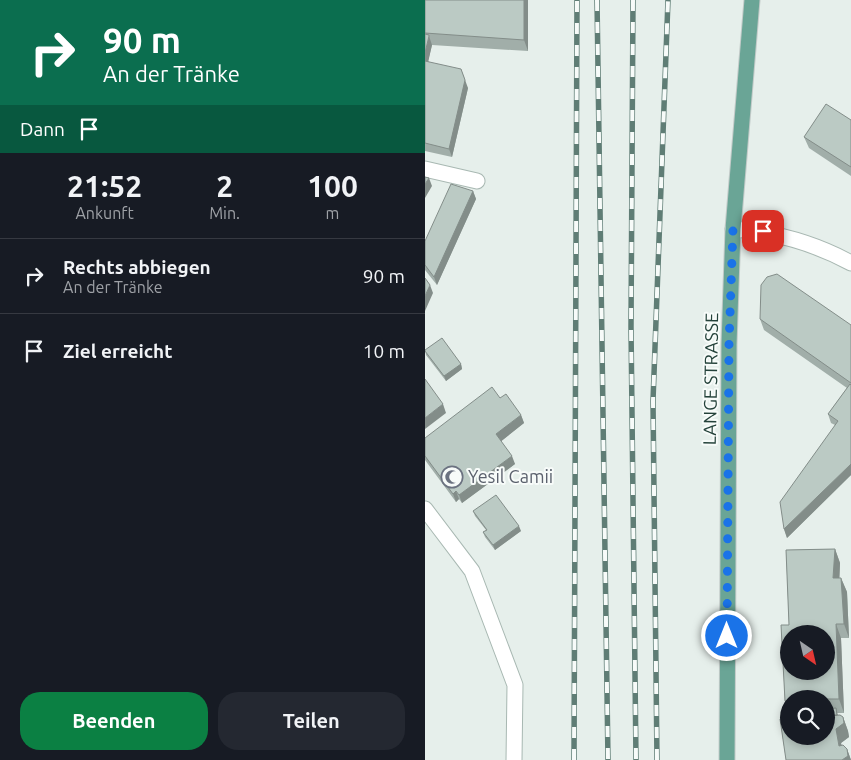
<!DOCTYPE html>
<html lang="de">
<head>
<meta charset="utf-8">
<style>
  :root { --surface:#171b24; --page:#242831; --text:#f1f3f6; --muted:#9ea1a6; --line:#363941; --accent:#0b8043 }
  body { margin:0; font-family:Ubuntu,sans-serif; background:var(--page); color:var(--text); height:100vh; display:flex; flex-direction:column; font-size:19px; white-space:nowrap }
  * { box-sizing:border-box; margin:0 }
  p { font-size:16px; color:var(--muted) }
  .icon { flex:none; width:28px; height:28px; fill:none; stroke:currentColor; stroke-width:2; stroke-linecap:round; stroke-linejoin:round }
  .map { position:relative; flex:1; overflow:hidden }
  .panel { display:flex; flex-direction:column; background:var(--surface); width:425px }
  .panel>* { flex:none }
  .banner { background:#0b6e4f; color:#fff; overflow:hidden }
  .needle { width:32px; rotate:146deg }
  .buttons { position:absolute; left:355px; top:625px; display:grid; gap:10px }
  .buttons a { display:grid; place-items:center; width:55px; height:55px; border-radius:50%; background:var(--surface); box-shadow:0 2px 8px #0003; font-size:25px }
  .pin { position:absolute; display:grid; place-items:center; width:42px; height:42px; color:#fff; margin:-21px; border-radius:10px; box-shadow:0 2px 8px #0006 }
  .me { position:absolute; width:55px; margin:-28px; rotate:0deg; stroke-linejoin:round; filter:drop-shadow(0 0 4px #0008) }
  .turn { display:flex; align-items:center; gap:18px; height:105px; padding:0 20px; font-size:22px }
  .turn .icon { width:65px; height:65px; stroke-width:2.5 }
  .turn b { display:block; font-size:35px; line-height:42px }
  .then { display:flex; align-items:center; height:48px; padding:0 20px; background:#0003; gap:10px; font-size:19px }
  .eta { display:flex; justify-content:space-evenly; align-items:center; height:85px; text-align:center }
  .eta b { font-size:30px; font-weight:600; line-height:35px }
  .cta { display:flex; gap:10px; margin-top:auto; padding:10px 20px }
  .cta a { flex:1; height:58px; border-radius:20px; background:var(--accent); color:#fff; font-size:20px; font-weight:600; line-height:58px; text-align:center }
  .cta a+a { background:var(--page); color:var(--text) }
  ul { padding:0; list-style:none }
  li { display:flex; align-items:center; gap:15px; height:75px; padding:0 20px; border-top:1px solid var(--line) }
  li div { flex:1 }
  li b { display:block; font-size:19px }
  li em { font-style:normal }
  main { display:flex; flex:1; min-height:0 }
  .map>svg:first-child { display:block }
</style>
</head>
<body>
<main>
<section class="panel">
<div class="banner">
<div class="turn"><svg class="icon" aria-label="right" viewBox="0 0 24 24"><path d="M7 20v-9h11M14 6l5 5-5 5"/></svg><div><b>90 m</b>An der Tränke</div></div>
<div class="then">Dann<svg class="icon" aria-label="arrive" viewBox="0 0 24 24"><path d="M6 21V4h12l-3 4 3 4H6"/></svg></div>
</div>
<div class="eta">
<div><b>21:52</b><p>Ankunft</p></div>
<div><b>2</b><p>Min.</p></div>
<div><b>100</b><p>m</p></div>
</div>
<ul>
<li><svg class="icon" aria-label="right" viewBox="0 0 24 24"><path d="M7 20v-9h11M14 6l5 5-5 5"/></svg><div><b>Rechts abbiegen</b><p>An der Tränke</p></div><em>90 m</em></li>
<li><svg class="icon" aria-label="arrive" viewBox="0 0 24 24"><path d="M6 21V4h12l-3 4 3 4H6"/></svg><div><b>Ziel erreicht</b></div><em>10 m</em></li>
</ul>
<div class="cta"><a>Beenden</a><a>Teilen</a></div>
</section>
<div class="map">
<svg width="426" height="760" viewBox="0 0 426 760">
  <rect width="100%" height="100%" fill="#e6efeb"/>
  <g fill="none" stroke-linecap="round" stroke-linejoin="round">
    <g stroke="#a8b8b2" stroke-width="17">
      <path id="minor" d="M 0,169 L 52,181
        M 308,229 C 350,232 389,243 426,263
        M 0,509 L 47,571 L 90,685 L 89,760"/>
    </g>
    <g stroke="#c2cac8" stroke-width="17">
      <path id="major" d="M 302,760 L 304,344 L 308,229 L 327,0"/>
    </g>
    <use href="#minor" stroke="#fff" stroke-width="15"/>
    <use href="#major" stroke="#6aa596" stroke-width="15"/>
    <g stroke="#5f7d75" stroke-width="5.5">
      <path id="rail" d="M 172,0 L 183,760
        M 208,0 L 206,327 L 211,760
        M 149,760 L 152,0
        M 232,760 L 228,401 L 243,0"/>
    </g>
    <use href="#rail" stroke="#f7fbf9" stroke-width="4" stroke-dasharray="11" stroke-linecap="butt"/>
  </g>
  <path fill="#a1aea9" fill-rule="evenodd" d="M 0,0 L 103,0 L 103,51 L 7,45 L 3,61 L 43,88 L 27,157 L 0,151 Z
    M 426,120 L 426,176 L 384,148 L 379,137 Z
    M 48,191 L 51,199 L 12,285 L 0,270 L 0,241 Z
    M 335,319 L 426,325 L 426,475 L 362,538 L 359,529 L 410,425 L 406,423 L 403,414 L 422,388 L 339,330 Z
    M 0,350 L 36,364 L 37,369 L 21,381 L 1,355 Z
    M 75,398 L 96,415 L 99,423 L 76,441 L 90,464 L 37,503 L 34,499 L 31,502 L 0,460 L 0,438 Z
    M 48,511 L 96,531 L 70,550 L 60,537 L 58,532 L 61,530 L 50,516 Z
    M 410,549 L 415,563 L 414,578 L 416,578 L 422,592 L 424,638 L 416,638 L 419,713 L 412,713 L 413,715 L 415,715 L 418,717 L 423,731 L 424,737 L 416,743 L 417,746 L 418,745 L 422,749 L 426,760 L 361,760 L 355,719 L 360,719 L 360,711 L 363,711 L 360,701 L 356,625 L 364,625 L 361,550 ZM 364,634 L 401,634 L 401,671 L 364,671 ZM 364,699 L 401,699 L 401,736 L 364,736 Z"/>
  <path fill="#838d89" d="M 99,0 L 103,0 L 103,51 L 99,40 Z
    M 4,36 L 7,45 L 2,67 L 0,80 L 0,53 Z
    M 36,69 L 43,88 L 27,157 L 24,149 Z
    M 4,178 L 7,186 L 0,198 L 0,184 Z
    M 48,191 L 51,199 L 12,285 L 9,277 Z
    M 5,285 L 8,293 L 0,311 L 0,296 Z
    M 36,364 L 37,369 L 21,381 L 19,376 Z
    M 18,404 L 21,413 L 0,429 L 0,418 Z
    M 96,415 L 99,423 L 74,443 L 71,434 Z
    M 87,456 L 90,464 L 37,503 L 34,495 Z
    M 426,464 L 426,475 L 362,538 L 359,529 Z
    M 31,491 L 34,499 L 31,502 L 28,494 Z
    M 94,526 L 96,531 L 70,550 L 68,545 Z
    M 410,549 L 415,563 L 414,592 L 408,578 Z
    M 416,578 L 422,592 L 424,638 L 419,624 Z
    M 411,624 L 416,638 L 419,713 L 414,699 Z
    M 411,708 L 412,713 L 414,727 L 418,717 L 423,731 L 424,737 L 416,743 L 419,759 L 422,749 L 426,760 L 417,760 L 414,746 L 411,729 Z"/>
  <path fill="#bbcac4" stroke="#838d89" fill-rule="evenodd" d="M 0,0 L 99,0 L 99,40 L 0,33 Z
    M 0,34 L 4,35 L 4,36 L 0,53 Z
    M 0,61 L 36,69 L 40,80 L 24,149 L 0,143 Z
    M 401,104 L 426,120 L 426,167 L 379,137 Z
    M 0,177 L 4,178 L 0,184 Z
    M 26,184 L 48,191 L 9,277 L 0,265 L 0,241 Z
    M 352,274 L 426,325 L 426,383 L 335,319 L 336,285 L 342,277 Z
    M 0,278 L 5,285 L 0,296 Z
    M 17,338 L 36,364 L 19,376 L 0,351 L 0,350 Z
    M 0,379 L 18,404 L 0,418 Z
    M 425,384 L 426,385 L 426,464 L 359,529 L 355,502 L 413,421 L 403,414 Z
    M 67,387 L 75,398 L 81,394 L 96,415 L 71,434 L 87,456 L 34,495 L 31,491 L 28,494 L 0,456 L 0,438 Z
    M 71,495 L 94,526 L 68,545 L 58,532 L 62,530 L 48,511 Z
    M 410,549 L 408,578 L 416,578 L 419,624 L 411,624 L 414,699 L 364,699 L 364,701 L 360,701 L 356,625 L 364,625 L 361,550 ZM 364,634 L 401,634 L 401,671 L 364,671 Z
    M 411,708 L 412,715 L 401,716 L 401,709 Z
    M 364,710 L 364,719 L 360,719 L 360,711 Z
    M 415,715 L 418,717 L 419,723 L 411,729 L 414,746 L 418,745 L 422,749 L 423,756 L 417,760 L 361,760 L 355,719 L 364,719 L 364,736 L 401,736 L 401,716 Z"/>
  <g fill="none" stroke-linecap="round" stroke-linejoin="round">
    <path stroke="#1a73e8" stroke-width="9" stroke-dasharray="0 16.2" d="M 302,636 L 304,344 L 308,229 L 338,231"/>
  </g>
  <defs>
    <g id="mosque-ring" transform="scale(1.125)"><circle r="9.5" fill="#f7fbf9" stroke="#6b7280" stroke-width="1.5"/><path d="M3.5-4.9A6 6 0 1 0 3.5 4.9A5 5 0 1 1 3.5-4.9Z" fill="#6b7280"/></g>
  </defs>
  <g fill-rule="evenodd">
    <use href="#mosque-ring" x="27" y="477"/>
  </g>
  <g text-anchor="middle" stroke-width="4" stroke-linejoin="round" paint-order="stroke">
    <g font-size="18" fill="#24423a" stroke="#f7fbf9">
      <text transform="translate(286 379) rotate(-89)" y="6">LANGE STRASSE</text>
    </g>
    <g font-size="18" fill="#5b616d" stroke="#f7fbf9" text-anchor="start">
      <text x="43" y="483">Yesil Camii</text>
    </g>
  </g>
</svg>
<div class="buttons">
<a><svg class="needle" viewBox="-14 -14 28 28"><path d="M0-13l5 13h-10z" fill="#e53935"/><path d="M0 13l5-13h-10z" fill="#9ea1a6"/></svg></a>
<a><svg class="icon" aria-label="search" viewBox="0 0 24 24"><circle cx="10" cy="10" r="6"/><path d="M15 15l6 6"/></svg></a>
</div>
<div class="pin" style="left:338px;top:231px;background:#d93025"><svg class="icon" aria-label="arrive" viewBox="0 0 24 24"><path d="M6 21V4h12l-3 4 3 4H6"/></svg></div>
<svg class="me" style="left:302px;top:636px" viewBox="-20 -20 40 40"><circle r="17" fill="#1a73e8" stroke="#fff" stroke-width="3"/><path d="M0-11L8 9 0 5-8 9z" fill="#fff"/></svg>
</div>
</main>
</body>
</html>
